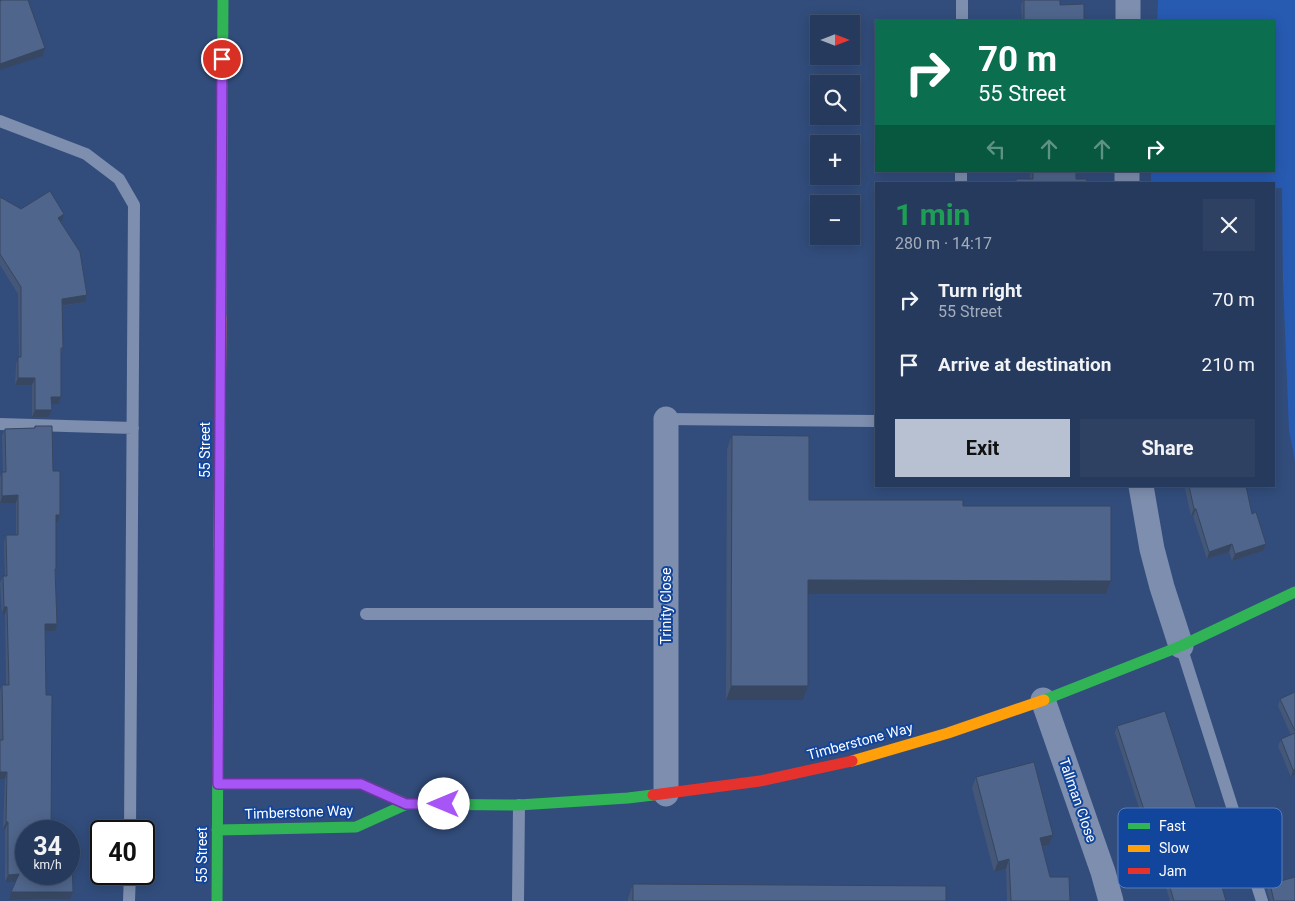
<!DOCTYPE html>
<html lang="en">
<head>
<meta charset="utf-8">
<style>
  :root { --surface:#263a5d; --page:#2e4163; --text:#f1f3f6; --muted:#a4adbc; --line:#425472; --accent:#b7c1d1 }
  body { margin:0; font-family:Roboto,sans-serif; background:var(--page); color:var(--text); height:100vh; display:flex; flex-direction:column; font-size:19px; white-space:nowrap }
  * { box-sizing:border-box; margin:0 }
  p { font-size:16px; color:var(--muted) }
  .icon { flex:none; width:28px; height:28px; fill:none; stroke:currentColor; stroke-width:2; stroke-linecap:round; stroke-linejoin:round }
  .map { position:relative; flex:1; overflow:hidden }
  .sheet { position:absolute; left:875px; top:182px; width:400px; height:305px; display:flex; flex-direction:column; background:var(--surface); border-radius:0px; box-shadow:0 2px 12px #0003,0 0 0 1px var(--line) }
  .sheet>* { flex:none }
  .banner { position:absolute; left:875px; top:20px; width:400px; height:152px; border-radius:0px; box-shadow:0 2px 12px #0003,0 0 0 1px var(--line); background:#0b6e4f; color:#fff; overflow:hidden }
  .needle { width:32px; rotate:90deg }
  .controls { position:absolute; left:810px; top:15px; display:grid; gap:10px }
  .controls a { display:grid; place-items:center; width:50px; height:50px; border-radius:0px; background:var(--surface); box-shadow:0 2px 12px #0003,0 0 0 1px var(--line); font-size:25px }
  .speed { position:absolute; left:15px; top:820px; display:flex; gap:10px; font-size:25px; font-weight:700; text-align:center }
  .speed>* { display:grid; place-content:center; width:65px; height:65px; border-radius:50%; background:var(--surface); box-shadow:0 2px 12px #0003,0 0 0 1px var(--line); line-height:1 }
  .speed small { font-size:12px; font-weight:400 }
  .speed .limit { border:2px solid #111; border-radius:8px; background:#fff; color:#111 }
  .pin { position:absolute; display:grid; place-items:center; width:42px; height:42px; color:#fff; margin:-21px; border:2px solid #fff; border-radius:50%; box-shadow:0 1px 5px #0007 }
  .me { position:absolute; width:55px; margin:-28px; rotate:270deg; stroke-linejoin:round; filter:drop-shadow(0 0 4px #0008) }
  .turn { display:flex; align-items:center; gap:18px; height:105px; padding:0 20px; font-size:22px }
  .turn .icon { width:65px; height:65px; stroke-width:2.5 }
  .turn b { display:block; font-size:35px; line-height:42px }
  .lanes { display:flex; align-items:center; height:48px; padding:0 20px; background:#0003; justify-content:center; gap:25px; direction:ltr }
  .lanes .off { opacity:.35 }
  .round { display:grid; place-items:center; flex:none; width:52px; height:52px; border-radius:0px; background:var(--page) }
  .summary { display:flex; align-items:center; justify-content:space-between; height:85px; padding:0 20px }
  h1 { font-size:30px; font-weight:700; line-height:38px; color:#1e9e55 }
  .cta { display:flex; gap:10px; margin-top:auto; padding:10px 20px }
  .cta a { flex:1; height:58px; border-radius:0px; background:var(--accent); color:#111; font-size:20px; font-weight:700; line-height:58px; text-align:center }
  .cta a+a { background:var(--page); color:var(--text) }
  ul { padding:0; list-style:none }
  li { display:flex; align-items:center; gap:15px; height:65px; padding:0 20px }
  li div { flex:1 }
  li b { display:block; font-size:19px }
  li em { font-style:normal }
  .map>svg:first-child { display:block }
</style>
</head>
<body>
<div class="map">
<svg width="1295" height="901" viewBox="0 0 1295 901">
  <rect width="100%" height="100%" fill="#324d7c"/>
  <path fill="#275bb2" d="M 1158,0 L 1295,0 L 1295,461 L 1289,430 L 1283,281 L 1282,188 L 1274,188 L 1274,184 L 1151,184 L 1151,171 L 1274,171 L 1274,21 L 1157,21 Z"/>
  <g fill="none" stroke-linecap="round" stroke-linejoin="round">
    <path stroke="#7d8eae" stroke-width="12" d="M 962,21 L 962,0
      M 0,121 L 86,154 L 119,179 L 134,205 L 130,831
      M 961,184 L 961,171
      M 666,419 L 876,421
      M 0,424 L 133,428
      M 366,614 L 666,614
      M 1181,646 L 1262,901
      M 129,901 L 130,874
      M 518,901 L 519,805"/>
    <path stroke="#7d8eae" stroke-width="25" d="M 1128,21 L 1128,0
      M 1127,184 L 1127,171
      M 1141,486 L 1152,549 L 1162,587 L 1181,646
      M 1043,700 L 1103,872 L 1111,901
      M 666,794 L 666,419"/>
    <path stroke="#30b455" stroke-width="11" d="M 221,318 L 223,0
      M 1044,700 L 1181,646 L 1295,592
      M 218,784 L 361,784 L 407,804 L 519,805 L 628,798 L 653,795
      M 217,830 L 356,827 L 407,804
      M 217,901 L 219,546"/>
    <path stroke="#ff9f0a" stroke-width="11" d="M 219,546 L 221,318
      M 852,761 L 948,733 L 1044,700"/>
    <path stroke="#e5322d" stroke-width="11" d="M 653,795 L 760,781 L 852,761"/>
  </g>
  <path fill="#445778" d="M 1023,0 L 1060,0 L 1060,5 L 1084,21 L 1022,21 L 1021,5 Z
    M 1030,171 L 1076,171 L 1076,179 L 1086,184 L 1014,184 L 1016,179 L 1030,179 Z
    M 0,197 L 21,209 L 62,221 L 61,222 L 87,295 L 85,302 L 62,306 L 63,348 L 61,353 L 58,404 L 52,404 L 52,410 L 49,417 L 32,417 L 32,385 L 15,385 L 16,364 L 19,357 L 18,294 L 0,265 Z
    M 35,426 L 53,471 L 60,515 L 58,522 L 56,522 L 56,572 L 55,631 L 45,631 L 26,831 L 70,899 L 10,900 L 9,899 L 16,882 L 5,882 L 5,830 L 3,829 L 5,779 L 0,779 L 0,690 L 2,685 L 6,685 L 5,614 L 2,614 L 0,583 L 3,576 L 5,576 L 4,542 L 6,535 L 16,535 L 16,503 L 0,503 L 0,477 L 2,472 L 3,472 L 2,436 L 5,429 L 34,428 Z
    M 732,435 L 809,500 L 963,506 L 1111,581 L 1106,594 L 808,594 L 808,686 L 803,700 L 726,700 L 727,449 Z
    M 1186,486 L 1246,486 L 1252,514 L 1266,544 L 1263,551 L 1232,561 L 1229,552 L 1207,559 L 1193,516 L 1191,516 L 1185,489 Z
    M 1295,692 L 1295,775 L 1291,777 L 1278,746 L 1281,739 L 1291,735 L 1278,706 L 1280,699 Z
    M 1117,726 L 1226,901 L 1170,901 L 1146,819 L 1143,820 L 1115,733 Z
    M 976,777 L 1053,835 L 1049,845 L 1042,847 L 1050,877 L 1070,901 L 1007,901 L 1006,869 L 994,872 L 972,788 Z
    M 633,884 L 946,901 L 628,901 L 628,898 Z
    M 1270,884 L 1295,901 L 1270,901 L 1267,891 Z"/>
  <path fill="#374761" d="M 45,48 L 43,56 L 0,70 L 0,64 Z
    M 64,214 L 62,221 L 56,225 L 58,218 Z
    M 87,295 L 85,302 L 59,306 L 62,299 Z
    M 18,378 L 35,378 L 32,385 L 15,385 Z
    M 51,397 L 61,397 L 58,404 L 49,404 Z
    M 35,410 L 52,410 L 49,417 L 32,417 Z
    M 18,495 L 16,503 L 0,503 L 2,496 Z
    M 1194,509 L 1196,509 L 1193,516 L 1191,516 Z
    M 56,515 L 60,515 L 58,522 L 53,522 Z
    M 1232,544 L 1229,552 L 1207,559 L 1209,552 Z
    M 1266,544 L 1263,551 L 1232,561 L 1235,554 Z
    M 808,580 L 1111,581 L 1106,594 L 803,594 Z
    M 4,607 L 7,607 L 5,614 L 2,614 Z
    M 45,624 L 57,624 L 55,631 L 43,631 Z
    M 731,686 L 808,686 L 803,700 L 726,700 Z
    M 1295,769 L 1295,775 L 1291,777 L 1293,770 Z
    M 0,772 L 7,772 L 5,779 L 0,779 Z
    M 1148,812 L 1146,819 L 1143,820 L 1145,813 Z
    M 6,822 L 8,822 L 5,830 L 3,829 Z
    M 1053,835 L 1049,845 L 1036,848 L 1040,838 Z
    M 1009,859 L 1006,869 L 994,872 L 998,862 Z
    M 19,874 L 17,882 L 5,882 L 8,875 Z
    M 11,892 L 73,892 L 70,899 L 9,900 Z"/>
  <path fill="#4f658b" stroke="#374761" d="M 2,0 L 28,0 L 45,48 L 0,64 L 0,1 Z
    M 1024,0 L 1060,0 L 1060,5 L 1084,4 L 1084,21 L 1024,21 Z
    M 1033,171 L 1076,171 L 1076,179 L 1087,179 L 1086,184 L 1016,184 L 1016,179 L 1033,179 Z
    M 50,191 L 64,214 L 58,218 L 80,252 L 87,295 L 62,299 L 63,348 L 61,348 L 61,397 L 51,397 L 52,410 L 35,410 L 35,378 L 18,378 L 18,357 L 21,357 L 21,287 L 0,254 L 0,197 L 21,209 Z
    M 35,426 L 52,426 L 53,471 L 60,471 L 60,515 L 56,515 L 56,569 L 55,569 L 57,624 L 45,624 L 46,695 L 52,695 L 51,831 L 26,831 L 26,874 L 69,874 L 69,853 L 72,853 L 73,892 L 11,892 L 19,874 L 8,875 L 8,822 L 6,822 L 7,772 L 0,772 L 0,740 L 3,740 L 2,685 L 9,685 L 7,607 L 4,607 L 3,576 L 7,576 L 6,535 L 18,535 L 18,495 L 2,496 L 2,472 L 6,472 L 5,429 L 35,428 Z
    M 732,435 L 809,436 L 809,500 L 963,500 L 963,506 L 1111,506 L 1111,581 L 808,580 L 808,686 L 731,686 Z
    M 1189,486 L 1246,486 L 1252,514 L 1256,512 L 1266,544 L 1235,554 L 1232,544 L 1209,552 L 1196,509 L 1194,509 Z
    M 1295,692 L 1295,731 L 1280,699 Z
    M 1165,711 L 1197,810 L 1200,809 L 1226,901 L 1174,901 L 1148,812 L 1145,813 L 1117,726 Z
    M 1295,733 L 1295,769 L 1293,770 L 1281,739 Z
    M 1034,762 L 1053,835 L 1040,838 L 1050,877 L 1069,877 L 1070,901 L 1011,901 L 1009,859 L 998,862 L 976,777 Z
    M 1295,877 L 1295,901 L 1274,901 L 1270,884 Z
    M 633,884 L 946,886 L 946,901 L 633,901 Z"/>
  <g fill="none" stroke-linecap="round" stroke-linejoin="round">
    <g stroke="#6d37a1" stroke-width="12">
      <path id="route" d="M 222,59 L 218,784 L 361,784 L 406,804 L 444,804"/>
    </g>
    <use href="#route" stroke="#a855f7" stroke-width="9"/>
  </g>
  <g text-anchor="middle" stroke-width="4" stroke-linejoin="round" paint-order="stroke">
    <g font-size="14" fill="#fff" stroke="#12459c">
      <text transform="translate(205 450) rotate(-90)" y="5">55 Street</text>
      <text transform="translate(666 606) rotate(-90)" y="5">Trinity Close</text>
      <text transform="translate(860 741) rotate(-15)" y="5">Timberstone Way</text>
      <text transform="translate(1078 800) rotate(71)" y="5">Tallman Close</text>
      <text transform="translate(299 812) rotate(-2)" y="5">Timberstone Way</text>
      <text transform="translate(202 855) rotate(-90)" y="5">55 Street</text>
    </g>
  </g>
  <rect x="1118" y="808" width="164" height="80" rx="8" fill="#12459c" stroke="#597dba" stroke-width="1"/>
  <rect x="1128" y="823" width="22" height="6" fill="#30b455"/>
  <rect x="1128" y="845" width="22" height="7" fill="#ff9f0a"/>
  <rect x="1128" y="868" width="22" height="6" fill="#e5322d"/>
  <g font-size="14" fill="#fff">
    <text x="1159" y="831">Fast</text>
    <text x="1159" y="853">Slow</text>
    <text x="1159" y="876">Jam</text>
  </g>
</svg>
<div class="controls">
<a><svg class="needle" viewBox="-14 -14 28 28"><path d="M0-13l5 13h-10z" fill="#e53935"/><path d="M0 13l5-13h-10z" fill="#a4adbc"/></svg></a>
<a><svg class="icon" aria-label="search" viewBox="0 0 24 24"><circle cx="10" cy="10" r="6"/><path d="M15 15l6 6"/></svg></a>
<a>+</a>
<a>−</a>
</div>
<div class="speed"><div>34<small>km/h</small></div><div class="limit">40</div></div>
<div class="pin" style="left:222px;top:59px;background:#d93025"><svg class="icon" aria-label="arrive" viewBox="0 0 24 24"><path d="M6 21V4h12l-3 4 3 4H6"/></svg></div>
<svg class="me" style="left:444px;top:804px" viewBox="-20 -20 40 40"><circle r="19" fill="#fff"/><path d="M0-13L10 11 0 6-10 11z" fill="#a855f7"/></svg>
<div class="banner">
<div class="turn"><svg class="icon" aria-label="right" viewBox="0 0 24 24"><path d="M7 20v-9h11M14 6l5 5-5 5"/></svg><div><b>70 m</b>55 Street</div></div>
<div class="lanes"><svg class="icon off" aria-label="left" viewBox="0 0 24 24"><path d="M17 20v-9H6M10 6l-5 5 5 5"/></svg><svg class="icon off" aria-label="ahead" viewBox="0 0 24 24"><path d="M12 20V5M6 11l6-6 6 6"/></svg><svg class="icon off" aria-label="ahead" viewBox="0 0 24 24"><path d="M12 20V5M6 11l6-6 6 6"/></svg><svg class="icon" aria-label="right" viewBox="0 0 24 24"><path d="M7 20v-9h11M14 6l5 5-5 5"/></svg></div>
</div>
<section class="sheet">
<div class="summary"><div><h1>1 min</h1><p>280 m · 14:17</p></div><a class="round"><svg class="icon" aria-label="close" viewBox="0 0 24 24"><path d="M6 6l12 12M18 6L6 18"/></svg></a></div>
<ul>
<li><svg class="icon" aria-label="right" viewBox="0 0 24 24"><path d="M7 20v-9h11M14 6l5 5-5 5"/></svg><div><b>Turn right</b><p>55 Street</p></div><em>70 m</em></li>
<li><svg class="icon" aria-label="arrive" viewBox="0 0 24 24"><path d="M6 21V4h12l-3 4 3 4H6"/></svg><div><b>Arrive at destination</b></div><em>210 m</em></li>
</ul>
<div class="cta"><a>Exit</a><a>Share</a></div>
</section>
</div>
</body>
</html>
